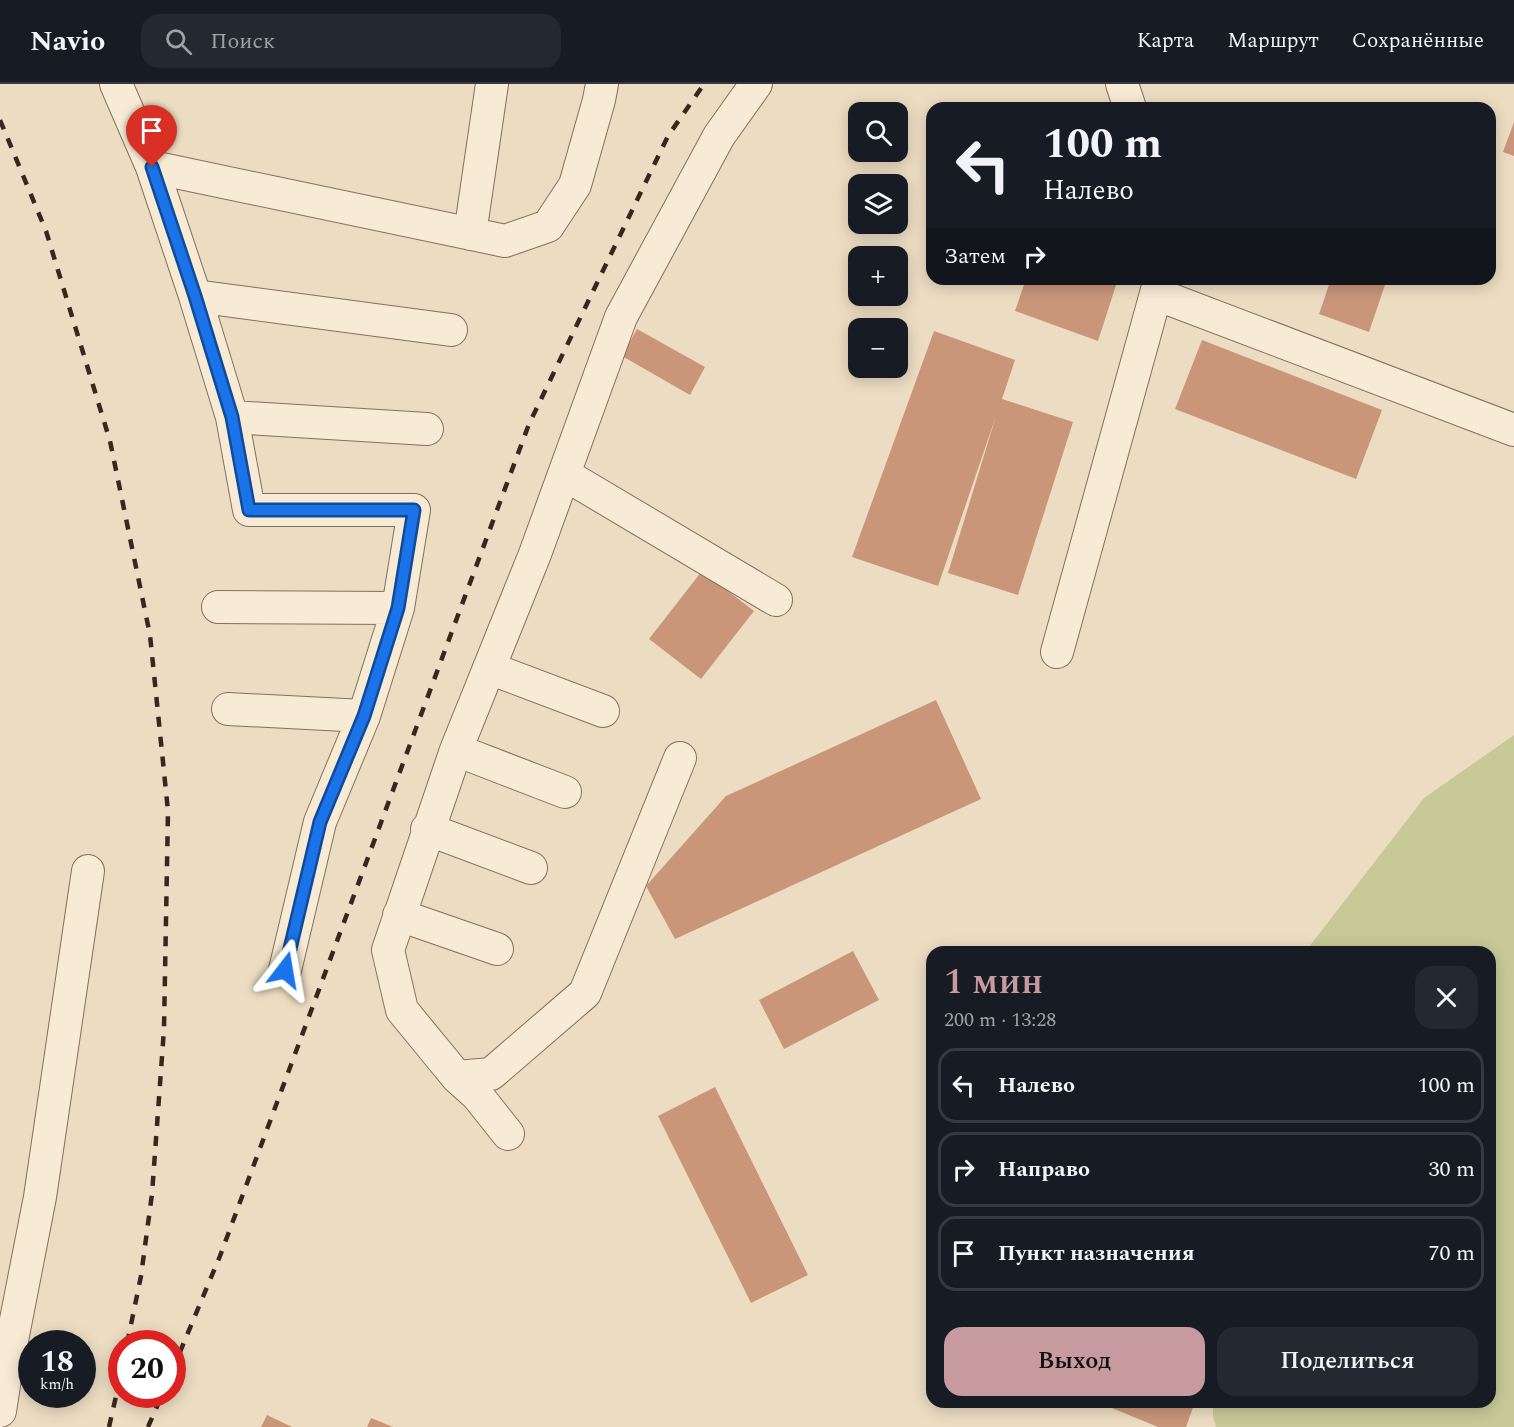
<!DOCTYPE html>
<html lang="ru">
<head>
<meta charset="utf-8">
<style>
  :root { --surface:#171b24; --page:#242831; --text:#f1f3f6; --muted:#9ea1a6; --line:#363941; --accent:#c69a9e }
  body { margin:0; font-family:Spectral,serif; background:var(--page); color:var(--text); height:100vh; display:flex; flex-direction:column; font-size:22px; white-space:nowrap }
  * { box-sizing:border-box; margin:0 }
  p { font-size:20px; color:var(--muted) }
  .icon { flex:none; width:33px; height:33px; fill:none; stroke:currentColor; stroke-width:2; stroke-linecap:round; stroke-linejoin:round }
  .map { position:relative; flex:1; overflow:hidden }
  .side { position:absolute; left:926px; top:862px; width:570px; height:462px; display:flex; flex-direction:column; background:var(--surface); border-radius:18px; box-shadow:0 3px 15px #0003 }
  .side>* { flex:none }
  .top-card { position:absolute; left:926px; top:18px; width:570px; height:183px; border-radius:18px; box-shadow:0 3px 15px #0003; background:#171b24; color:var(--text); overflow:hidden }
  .fabs { position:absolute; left:848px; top:18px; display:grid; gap:12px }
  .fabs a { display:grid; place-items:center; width:60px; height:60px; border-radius:12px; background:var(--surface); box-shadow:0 3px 15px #0003; font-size:30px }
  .speed { position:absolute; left:18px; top:1246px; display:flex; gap:12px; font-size:30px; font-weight:700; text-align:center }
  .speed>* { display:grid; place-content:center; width:78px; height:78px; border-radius:50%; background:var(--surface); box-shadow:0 3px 15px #0003; line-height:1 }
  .speed small { font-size:15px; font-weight:400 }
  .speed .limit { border:9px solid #d22; background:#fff; color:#111 }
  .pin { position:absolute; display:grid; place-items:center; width:51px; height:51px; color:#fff; margin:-62px -26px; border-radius:50% 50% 50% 0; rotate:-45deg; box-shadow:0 0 6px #0007 }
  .pin .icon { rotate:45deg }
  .me { position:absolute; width:66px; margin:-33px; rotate:14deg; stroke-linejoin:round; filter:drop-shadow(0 0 4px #0008) }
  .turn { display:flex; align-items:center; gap:21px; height:126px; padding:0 18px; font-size:27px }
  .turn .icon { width:78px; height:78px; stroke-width:2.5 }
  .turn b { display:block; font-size:42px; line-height:51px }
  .then { display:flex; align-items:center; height:57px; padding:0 18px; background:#0003; gap:12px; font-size:22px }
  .round { display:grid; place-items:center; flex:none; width:63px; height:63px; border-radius:18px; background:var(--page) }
  .summary { display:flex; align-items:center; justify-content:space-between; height:102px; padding:0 18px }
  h1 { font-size:36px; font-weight:600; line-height:45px; color:var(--accent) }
  .cta { display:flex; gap:12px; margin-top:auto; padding:12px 18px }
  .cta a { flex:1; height:69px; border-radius:18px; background:var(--accent); color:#111; font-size:24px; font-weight:600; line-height:69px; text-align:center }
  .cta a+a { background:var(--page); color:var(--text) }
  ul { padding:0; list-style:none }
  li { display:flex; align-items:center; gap:18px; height:75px; margin:0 12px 9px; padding:0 6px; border:3px solid var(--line); border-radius:18px }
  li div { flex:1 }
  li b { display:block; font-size:22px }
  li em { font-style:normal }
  header { display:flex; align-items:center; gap:36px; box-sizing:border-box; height:84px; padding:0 30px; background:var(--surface); border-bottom:2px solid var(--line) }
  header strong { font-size:28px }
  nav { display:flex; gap:33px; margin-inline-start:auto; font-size:21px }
  .search { width:420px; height:54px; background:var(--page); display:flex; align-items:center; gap:15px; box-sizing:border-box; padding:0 21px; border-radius:18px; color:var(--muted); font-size:22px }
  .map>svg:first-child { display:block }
</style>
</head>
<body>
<header>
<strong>Navio</strong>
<div class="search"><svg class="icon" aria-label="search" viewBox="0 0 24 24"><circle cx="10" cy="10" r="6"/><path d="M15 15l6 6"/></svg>Поиск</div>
<nav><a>Карта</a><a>Маршрут</a><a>Сохранённые</a></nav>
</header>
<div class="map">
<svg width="1514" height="1343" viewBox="0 0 1514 1343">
  <rect width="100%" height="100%" fill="#ecddc2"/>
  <path fill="#c7ca97" d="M 1514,651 L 1514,1343 L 1216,1343 L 1213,1333 L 1213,1319 L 1490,1318 L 1490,868 L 1305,868 L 1424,714 Z"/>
  <path fill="#c9967a" d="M 1514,38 L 1514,72 L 1503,68 Z
    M 1026,195 L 1118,195 L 1098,257 L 1015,227 Z
    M 1331,195 L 1387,195 L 1369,248 L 1319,230 Z
    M 637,245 L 705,283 L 690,311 L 622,272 Z
    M 934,247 L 1015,276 L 1002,315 L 1073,338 L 1018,511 L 948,489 L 996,332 L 938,502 L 852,473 Z
    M 1202,256 L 1382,326 L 1356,395 L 1175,325 Z
    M 702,487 L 754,527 L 701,595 L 649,555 Z
    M 936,616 L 981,715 L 675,855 L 646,802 L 726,712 Z
    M 853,867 L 879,916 L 784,965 L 759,916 Z
    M 715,1003 L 808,1191 L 751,1219 L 658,1032 Z
    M 1097,1318 L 1195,1318 L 1186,1343 L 1158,1343 Z
    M 267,1331 L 292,1343 L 261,1343 Z
    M 371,1334 L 393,1343 L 367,1343 Z"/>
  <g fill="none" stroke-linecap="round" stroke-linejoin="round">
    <g stroke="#856f5a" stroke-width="34">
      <path id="minor" d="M 116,0 L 152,83 L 195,212 L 232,333 L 249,426 L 414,426 L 398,524 L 364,632 L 320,738 L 285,886
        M 1122,0 L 1130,24
        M 152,83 L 505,157 L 548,142 L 575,101 L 599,16 L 602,0
        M 470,150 L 492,0
        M 1156,210 L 1514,346
        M 195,212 L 451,246
        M 232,333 L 427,345
        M 564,390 L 776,516
        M 218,523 L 398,524
        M 1057,568 L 1160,195
        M 489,584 L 603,627
        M 228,625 L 364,632
        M 456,666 L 565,708
        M 680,674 L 585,909 L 491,990 L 457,993 L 402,926 L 388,866 L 456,666 L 535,470 L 621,233 L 719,52 L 756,0
        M 427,745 L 531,784
        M 399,831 L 497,865
        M 457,993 L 477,1011 L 508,1050
        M 0,1327 L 7,1282 L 40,1113 L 88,787"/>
    </g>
    <use href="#minor" stroke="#f7ebd5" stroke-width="32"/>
    <path stroke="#36281e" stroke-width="4.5" stroke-dasharray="10 10" stroke-linecap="butt" d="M 0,36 L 46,147 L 110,357 L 150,551 L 168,727 L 164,945 L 152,1110 L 141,1192 L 127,1260
      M 172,1287 L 220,1172 L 529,340 L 668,52 L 704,0
      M 172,1302 L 180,1282
      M 109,1343 L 122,1286
      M 148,1343 L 162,1311"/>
  </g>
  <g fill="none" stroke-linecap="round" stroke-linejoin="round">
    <g stroke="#114b97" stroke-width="15">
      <path id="route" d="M 152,83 L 195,212 L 232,333 L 249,426 L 414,426 L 398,524 L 364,632 L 320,738 L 285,886"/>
    </g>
    <use href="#route" stroke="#1a73e8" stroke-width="10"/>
  </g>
</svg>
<div class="fabs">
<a><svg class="icon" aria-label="search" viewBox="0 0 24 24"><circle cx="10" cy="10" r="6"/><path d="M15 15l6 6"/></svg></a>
<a><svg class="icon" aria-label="layers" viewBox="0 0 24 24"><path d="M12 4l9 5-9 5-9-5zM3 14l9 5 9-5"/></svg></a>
<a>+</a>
<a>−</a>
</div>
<div class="speed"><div>18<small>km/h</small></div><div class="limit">20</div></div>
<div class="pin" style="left:152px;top:83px;background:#d93025"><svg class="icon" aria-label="arrive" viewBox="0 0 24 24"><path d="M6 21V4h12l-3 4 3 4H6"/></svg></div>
<svg class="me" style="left:285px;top:886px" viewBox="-20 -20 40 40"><path d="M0-17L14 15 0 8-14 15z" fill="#1a73e8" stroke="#fff" stroke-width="4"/></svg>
<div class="top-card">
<div class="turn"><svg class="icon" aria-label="left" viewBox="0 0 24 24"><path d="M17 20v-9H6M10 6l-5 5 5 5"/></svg><div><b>100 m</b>Налево</div></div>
<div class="then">Затем<svg class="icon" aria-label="right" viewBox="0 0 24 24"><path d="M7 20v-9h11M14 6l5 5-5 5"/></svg></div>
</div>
<section class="side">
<div class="summary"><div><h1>1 мин</h1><p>200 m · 13:28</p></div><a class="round"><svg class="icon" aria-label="close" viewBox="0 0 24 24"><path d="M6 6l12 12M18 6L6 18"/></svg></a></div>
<ul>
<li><svg class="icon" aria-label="left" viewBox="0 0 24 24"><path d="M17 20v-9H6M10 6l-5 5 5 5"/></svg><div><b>Налево</b></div><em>100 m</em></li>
<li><svg class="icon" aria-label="right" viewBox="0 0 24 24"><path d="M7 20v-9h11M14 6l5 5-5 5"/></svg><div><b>Направо</b></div><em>30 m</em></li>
<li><svg class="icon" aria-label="arrive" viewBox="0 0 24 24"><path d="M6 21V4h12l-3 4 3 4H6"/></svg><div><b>Пункт назначения</b></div><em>70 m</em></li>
</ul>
<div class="cta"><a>Выход</a><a>Поделиться</a></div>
</section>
</div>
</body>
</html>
